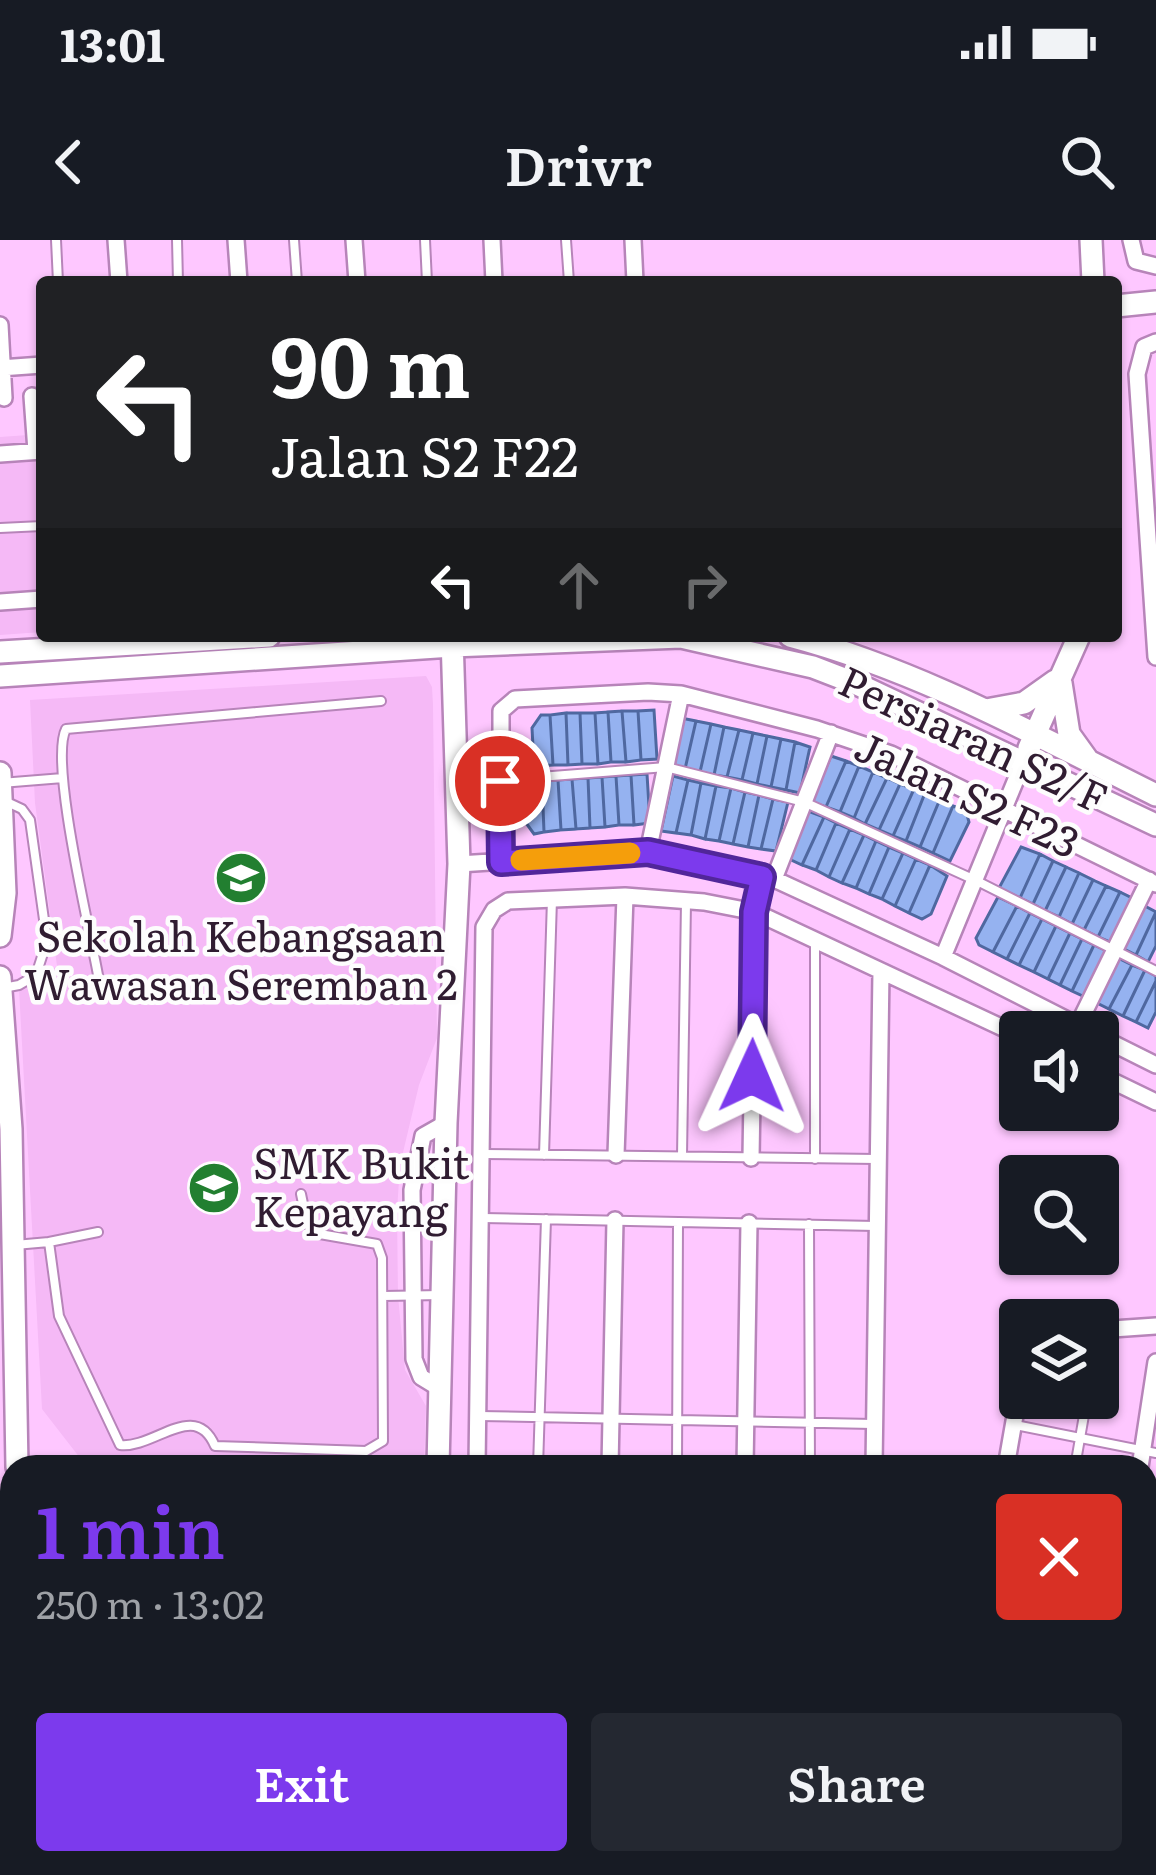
<!DOCTYPE html>
<html lang="en">
<head>
<meta charset="utf-8">
<style>
  :root { --surface:#171b24; --page:#242831; --text:#f1f3f6; --muted:#9ea1a6; --accent:#7c3aed }
  body { margin:0; font-family:Literata,serif; background:var(--page); color:var(--text); height:100vh; display:flex; flex-direction:column; font-size:45px; white-space:nowrap }
  * { box-sizing:border-box; margin:0 }
  p { font-size:39px; color:var(--muted) }
  .icon { flex:none; width:66px; height:66px; fill:none; stroke:currentColor; stroke-width:2; stroke-linecap:round; stroke-linejoin:round }
  .map { position:relative; flex:1; overflow:hidden }
  .drawer { position:absolute; left:0px; top:1215px; width:1158px; height:420px; display:flex; flex-direction:column; background:var(--surface); border-radius:36px 36px 0 0; box-shadow:0 3px 9px #0004 }
  .drawer>* { flex:none }
  .guide { position:absolute; left:36px; top:36px; width:1086px; height:366px; border-radius:12px; box-shadow:0 3px 9px #0004; background:#202124; color:#fff; overflow:hidden }
  .fabs { position:absolute; left:999px; top:771px; display:grid; gap:24px }
  .fabs a { display:grid; place-items:center; width:120px; height:120px; border-radius:12px; background:var(--surface); box-shadow:0 3px 9px #0004; font-size:60px }
  .pin { position:absolute; display:grid; place-items:center; width:102px; height:102px; color:#fff; margin:-51px; border:6px solid #fff; border-radius:50%; box-shadow:0 3px 12px #0007 }
  .me { position:absolute; width:132px; margin:-66px; rotate:1deg; stroke-linejoin:round; filter:drop-shadow(0 0 9px #0008) }
  .turn { display:flex; align-items:center; gap:42px; height:252px; padding:0 36px; font-size:54px }
  .turn .icon { width:156px; height:156px; stroke-width:2.5 }
  .turn b { display:block; font-size:84px; line-height:102px }
  .lanes { display:flex; align-items:center; height:114px; padding:0 36px; background:#0003; justify-content:center; gap:60px; direction:ltr }
  .lanes .off { opacity:.35 }
  .round { display:grid; place-items:center; flex:none; width:126px; height:126px; border-radius:12px; background:var(--page) }
  .overview { display:flex; align-items:center; justify-content:space-between; height:204px; padding:0 36px }
  h1 { font-size:72px; font-weight:600; line-height:90px; color:var(--accent) }
  .cta { display:flex; gap:24px; margin-top:auto; padding:24px 36px }
  .cta a { flex:1; height:138px; border-radius:12px; background:var(--accent); color:#fff; font-size:48px; font-weight:600; line-height:138px; text-align:center }
  .cta a+a { background:var(--page); color:var(--text) }
  .status { display:flex; justify-content:space-between; align-items:center; height:84px; padding:0 60px; background:var(--surface); direction:ltr }
  .status svg { height:33px; fill:currentColor }
  header { display:flex; justify-content:space-between; align-items:center; height:156px; padding:0 36px; background:var(--surface); font-size:54px; font-weight:600 }
  .map>svg:first-child { display:block }
</style>
</head>
<body>
<div class="status"><b>13:01</b><svg viewBox="0 0 49 12"><path d="M0 12V9h3v3zM5 12V6h3v6zM10 12V3h3v9zM15 12V0h3v12zM26 1h20v11H26zM47 4h2v5h-2z"/></svg></div>
<header><svg class="icon" aria-label="back" viewBox="0 0 24 24"><path d="M15 5l-7 7 7 7"/></svg>Drivr<svg class="icon" aria-label="search" viewBox="0 0 24 24"><circle cx="10" cy="10" r="6"/><path d="M15 15l6 6"/></svg></header>
<div class="map">
<svg width="1156" height="1635" viewBox="0 0 1156 1635">
  <rect width="100%" height="100%" fill="#fec7ff"/>
  <path fill="#f5b9f6" d="M 42,194 L 42,392 L 0,395 L 0,197 Z
    M 426,436 L 432,447 L 433,465 L 437,798 L 419,845 L 400,925 L 397,971 L 398,1056 L 405,1130 L 426,1166 L 424,1227 L 87,1227 L 42,1169 L 19,749 L 57,726 L 35,563 L 30,460 Z"/>
  <path fill="#e39992" d="M 12,1425 L 12,1623 L 147,1623 L 146,1635 L 0,1635 L 0,1559 Z"/>
  <path fill="#95b2f0" stroke="#4f68a0" stroke-width="3" d="M 654,470 L 657,519 L 641,520 L 638,471 Z
    M 622,471 L 638,471 L 641,520 L 626,522 Z
    M 622,471 L 626,522 L 611,522 L 608,472 Z
    M 608,472 L 611,522 L 598,524 L 595,473 Z
    M 566,473 L 580,473 L 582,524 L 568,525 Z
    M 566,473 L 568,525 L 553,525 L 550,475 Z
    M 580,473 L 595,473 L 598,524 L 582,524 Z
    M 541,475 L 550,475 L 553,525 L 534,526 L 532,488 Z
    M 681,478 L 696,481 L 685,529 L 671,526 Z
    M 696,481 L 711,484 L 700,532 L 685,529 Z
    M 711,484 L 724,487 L 714,535 L 700,532 Z
    M 724,487 L 739,490 L 727,537 L 714,535 Z
    M 739,490 L 753,493 L 742,540 L 727,537 Z
    M 753,493 L 767,496 L 757,544 L 742,540 Z
    M 767,496 L 781,499 L 771,547 L 757,544 Z
    M 781,499 L 795,502 L 786,550 L 771,547 Z
    M 795,502 L 810,507 L 800,553 L 786,550 Z
    M 831,516 L 846,521 L 826,567 L 811,562 Z
    M 846,521 L 859,526 L 840,572 L 826,567 Z
    M 859,526 L 873,532 L 854,578 L 840,572 Z
    M 873,532 L 887,538 L 865,584 L 854,578 Z
    M 647,534 L 650,583 L 634,585 L 631,535 Z
    M 631,535 L 634,585 L 619,585 L 616,536 Z
    M 616,536 L 619,585 L 605,587 L 602,537 Z
    M 673,536 L 688,540 L 676,593 L 661,591 Z
    M 602,537 L 605,587 L 590,588 L 588,538 Z
    M 588,538 L 590,588 L 576,589 L 572,539 Z
    M 887,538 L 900,544 L 879,590 L 865,584 Z
    M 572,539 L 576,589 L 561,590 L 558,540 Z
    M 558,540 L 561,590 L 544,592 L 542,541 Z
    M 688,540 L 701,543 L 691,595 L 676,593 Z
    M 542,541 L 544,592 L 534,594 L 521,576 L 526,542 Z
    M 701,543 L 716,546 L 705,599 L 691,595 Z
    M 900,544 L 914,549 L 893,596 L 879,590 Z
    M 716,546 L 731,548 L 719,601 L 705,599 Z
    M 731,548 L 745,552 L 733,604 L 719,601 Z
    M 914,549 L 925,553 L 906,601 L 893,596 Z
    M 745,552 L 759,555 L 748,607 L 733,604 Z
    M 925,553 L 940,559 L 920,607 L 906,601 Z
    M 759,555 L 773,559 L 761,609 L 748,607 Z
    M 773,559 L 788,562 L 776,611 L 761,609 Z
    M 940,559 L 953,566 L 933,613 L 920,607 Z
    M 953,566 L 966,571 L 969,582 L 950,621 L 933,613 Z
    M 808,571 L 824,577 L 802,625 L 787,618 Z
    M 824,577 L 836,583 L 816,630 L 802,625 Z
    M 836,583 L 850,589 L 829,637 L 816,630 Z
    M 850,589 L 864,595 L 842,643 L 829,637 Z
    M 864,595 L 876,601 L 856,648 L 842,643 Z
    M 876,601 L 889,607 L 869,654 L 856,648 Z
    M 889,607 L 903,613 L 882,659 L 869,654 Z
    M 1021,607 L 1040,614 L 1020,658 L 999,648 Z
    M 903,613 L 916,619 L 895,666 L 882,659 Z
    M 1040,614 L 1053,621 L 1033,664 L 1020,658 Z
    M 916,619 L 930,625 L 909,673 L 895,666 Z
    M 1053,621 L 1066,627 L 1045,671 L 1033,664 Z
    M 930,625 L 947,636 L 931,674 L 922,679 L 909,673 Z
    M 1066,627 L 1079,633 L 1059,677 L 1045,671 Z
    M 1079,633 L 1093,640 L 1072,684 L 1059,677 Z
    M 1093,640 L 1106,646 L 1084,690 L 1072,684 Z
    M 1106,646 L 1120,652 L 1098,697 L 1084,690 Z
    M 1120,652 L 1134,659 L 1112,703 L 1098,697 Z
    M 998,657 L 1017,666 L 993,712 L 979,705 L 976,698 Z
    M 1143,665 L 1156,672 L 1136,715 L 1122,708 Z
    M 1017,666 L 1030,673 L 1007,719 L 993,712 Z
    M 1156,672 L 1156,706 L 1148,722 L 1136,715 Z
    M 1030,673 L 1042,679 L 1019,725 L 1007,719 Z
    M 1042,679 L 1056,686 L 1034,732 L 1019,725 Z
    M 1056,686 L 1070,693 L 1048,739 L 1034,732 Z
    M 1070,693 L 1082,699 L 1060,745 L 1048,739 Z
    M 1082,699 L 1094,705 L 1072,751 L 1060,745 Z
    M 1094,705 L 1107,711 L 1085,757 L 1072,751 Z
    M 1118,718 L 1132,725 L 1109,769 L 1095,762 Z
    M 1132,725 L 1145,730 L 1123,776 L 1109,769 Z
    M 1145,730 L 1156,736 L 1156,741 L 1136,782 L 1123,776 Z
    M 1156,741 L 1156,772 L 1148,788 L 1136,782 Z"/>
  <g fill="none" stroke-linecap="round" stroke-linejoin="round">
    <g stroke="#b784b9" stroke-width="12">
      <path id="lane" d="M 56,0 L 58,42
        M 177,0 L 178,42
        M 294,0 L 297,42
        M 425,0 L 427,42
        M 566,0 L 569,42
        M 0,288 L 42,286
        M 501,540 L 666,527 L 804,562 L 977,641 L 1156,731
        M 1,543 L 63,538
        M 815,703 L 815,919
        M 98,735 C 90,690 49,521 66,489 L 381,461
        M 3,748 L 19,745 L 36,735 L 47,701 L 30,580 L 22,569 L 7,562
        M 484,914 L 877,919
        M 544,915 L 552,659
        M 682,916 L 686,662
        M 483,978 L 876,986
        M 809,984 L 810,1227
        M 98,992 L 49,1002 L 59,1076 L 120,1205 C 154,1209 195,1159 215,1206 L 366,1211 L 383,1201 L 382,1018 L 377,1004 L 314,993 L 307,983 L 301,954
        M 15,1005 L 49,1002
        M 383,1056 L 442,1055
        M 480,1176 L 873,1184
        M 1015,1185 L 1156,1213
        M 538,1227 L 546,979
        M 677,1227 L 678,982
        M 1075,1227 L 1087,1158
        M 1146,1530 L 1156,1532
        M 226,1635 L 226,1623
        M 360,1635 L 360,1623
        M 531,1635 L 532,1623
        M 666,1635 L 666,1623
        M 800,1635 L 800,1623
        M 931,1635 L 931,1623
        M 1069,1635 L 1069,1623"/>
    </g>
    <g stroke="#b784b9" stroke-width="20">
      <path id="street" d="M 116,0 L 119,42
        M 236,0 L 239,42
        M 354,0 L 357,42
        M 492,0 L 494,42
        M 633,0 L 635,42
        M 1131,0 L 1136,21 L 1156,26
        M 0,85 L 4,158
        M 1156,102 L 1144,107 L 1137,134 L 1156,417
        M 0,128 L 42,125
        M 32,156 L 36,211
        M 0,214 L 42,211
        M 0,362 L 42,359
        M 648,612 L 681,454
        M 501,622 L 501,471 L 515,459 L 648,452 L 681,454 L 817,489 L 891,514 L 1156,644
        M 459,624 L 648,612 L 774,639 L 943,717 L 1091,792
        M 774,639 L 831,493
        M 943,717 L 1024,520
        M 1078,785 L 1149,640
        M 1098,796 L 1156,825
        M 1098,834 L 1156,862
        M 616,915 L 625,656
        M 751,918 L 755,672 L 762,637
        M 1098,1090 L 1156,1086
        M 439,1148 L 421,1137 L 414,1119 L 412,950 L 423,896 L 446,883
        M 477,1227 L 484,687 L 494,670 L 508,661 L 625,656 L 704,662 L 755,672 L 1020,796
        M 610,1227 L 615,980
        M 745,1227 L 749,983
        M 874,1227 L 881,731
        M 1006,1227 L 1020,1147
        M 1140,1227 L 1156,1122
        M 0,1262 L 12,1258
        M 0,1435 L 12,1293
        M 1146,1462 L 1156,1464
        M 1146,1594 L 1156,1596
        M 162,1635 L 162,1623
        M 295,1635 L 295,1623
        M 469,1635 L 470,1623
        M 601,1635 L 602,1623
        M 734,1635 L 734,1623
        M 868,1635 L 868,1623
        M 999,1635 L 999,1623"/>
    </g>
    <g stroke="#b784b9" stroke-width="26">
      <path id="secondary" d="M 1091,0 L 1093,42
        M 1116,66 L 1156,62
        M 790,396 C 919,430 1037,496 1156,555
        M 0,412 L 269,396
        M 0,436 L 452,406 L 681,397 L 813,427 L 857,444 L 1156,585
        M 1061,443 L 1069,494 L 1087,519
        M 986,470 L 1024,463 L 1055,441
        M 1029,508 L 1079,396
        M 0,533 L 5,653 L 0,696
        M 0,737 L 11,889 L 17,1227
        M 438,1227 L 446,883 L 459,624 L 452,397
        M 433,1635 L 433,1623"/>
    </g>
    <use href="#lane" stroke="#fff" stroke-width="8"/>
    <use href="#street" stroke="#fff" stroke-width="15"/>
    <use href="#secondary" stroke="#fff" stroke-width="21"/>
  </g>
  <g fill="none" stroke-linecap="round" stroke-linejoin="round">
    <g stroke="#51269a" stroke-width="30">
      <path id="route" d="M 500,541 L 501,622 L 648,612 L 762,637 L 754,672 L 752,836"/>
    </g>
    <use href="#route" stroke="#7c3aed" stroke-width="21"/>
    <path stroke="#f59e0b" stroke-width="21" d="M 521,620 L 630,613"/>
  </g>
  <defs>
    <g id="school-disc" transform="scale(2.7)"><circle r="9.5" fill="#227f30" stroke="#fdfdfd"/><path d="M0-5L7-2L0 1L-7-2ZM-4 1L0 2.5L4 1V4Q0 6-4 4Z" fill="#fff"/></g>
  </defs>
  <g fill-rule="evenodd">
    <use href="#school-disc" x="241" y="638"/>
    <use href="#school-disc" x="214" y="948"/>
  </g>
  <g text-anchor="middle" stroke-width="9" stroke-linejoin="round" paint-order="stroke">
    <g font-size="42" fill="#301c31" stroke="#fdfdfd">
      <text transform="translate(973 500) rotate(25)" y="15">Persiaran S2/F</text>
      <text transform="translate(967 555) rotate(25)" y="15">Jalan S2 F23</text>
    </g>
    <g font-size="42" fill="#301c31" stroke="#fdfdfd">
      <text x="241" y="712">Sekolah Kebangsaan<tspan x="241" dy="48">Wawasan Seremban 2</tspan></text>
      <text x="253" y="939" text-anchor="start">SMK Bukit<tspan x="253" dy="48">Kepayang</tspan></text>
    </g>
  </g>
</svg>
<div class="fabs">
<a><svg class="icon" aria-label="sound" viewBox="0 0 24 24"><path d="M4 9h4l5-4v14l-5-4H4zM17 9q2 3 0 6"/></svg></a>
<a><svg class="icon" aria-label="search" viewBox="0 0 24 24"><circle cx="10" cy="10" r="6"/><path d="M15 15l6 6"/></svg></a>
<a><svg class="icon" aria-label="layers" viewBox="0 0 24 24"><path d="M12 4l9 5-9 5-9-5zM3 14l9 5 9-5"/></svg></a>
</div>
<div class="pin" style="left:500px;top:541px;background:#d93025"><svg class="icon" aria-label="arrive" viewBox="0 0 24 24"><path d="M6 21V4h12l-3 4 3 4H6"/></svg></div>
<svg class="me" style="left:752px;top:836px" viewBox="-20 -20 40 40"><path d="M0-17L14 15 0 8-14 15z" fill="#7c3aed" stroke="#fff" stroke-width="4"/></svg>
<div class="guide">
<div class="turn"><svg class="icon" aria-label="left" viewBox="0 0 24 24"><path d="M17 20v-9H6M10 6l-5 5 5 5"/></svg><div><b>90 m</b>Jalan S2 F22</div></div>
<div class="lanes"><svg class="icon" aria-label="left" viewBox="0 0 24 24"><path d="M17 20v-9H6M10 6l-5 5 5 5"/></svg><svg class="icon off" aria-label="ahead" viewBox="0 0 24 24"><path d="M12 20V5M6 11l6-6 6 6"/></svg><svg class="icon off" aria-label="right" viewBox="0 0 24 24"><path d="M7 20v-9h11M14 6l5 5-5 5"/></svg></div>
</div>
<section class="drawer">
<div class="overview"><div><h1>1 min</h1><p>250 m · 13:02</p></div><a class="round" style="background:#d93025;color:#fff"><svg class="icon" aria-label="close" viewBox="0 0 24 24"><path d="M6 6l12 12M18 6L6 18"/></svg></a></div>
<div class="cta"><a>Exit</a><a>Share</a></div>
</section>
</div>
</body>
</html>
